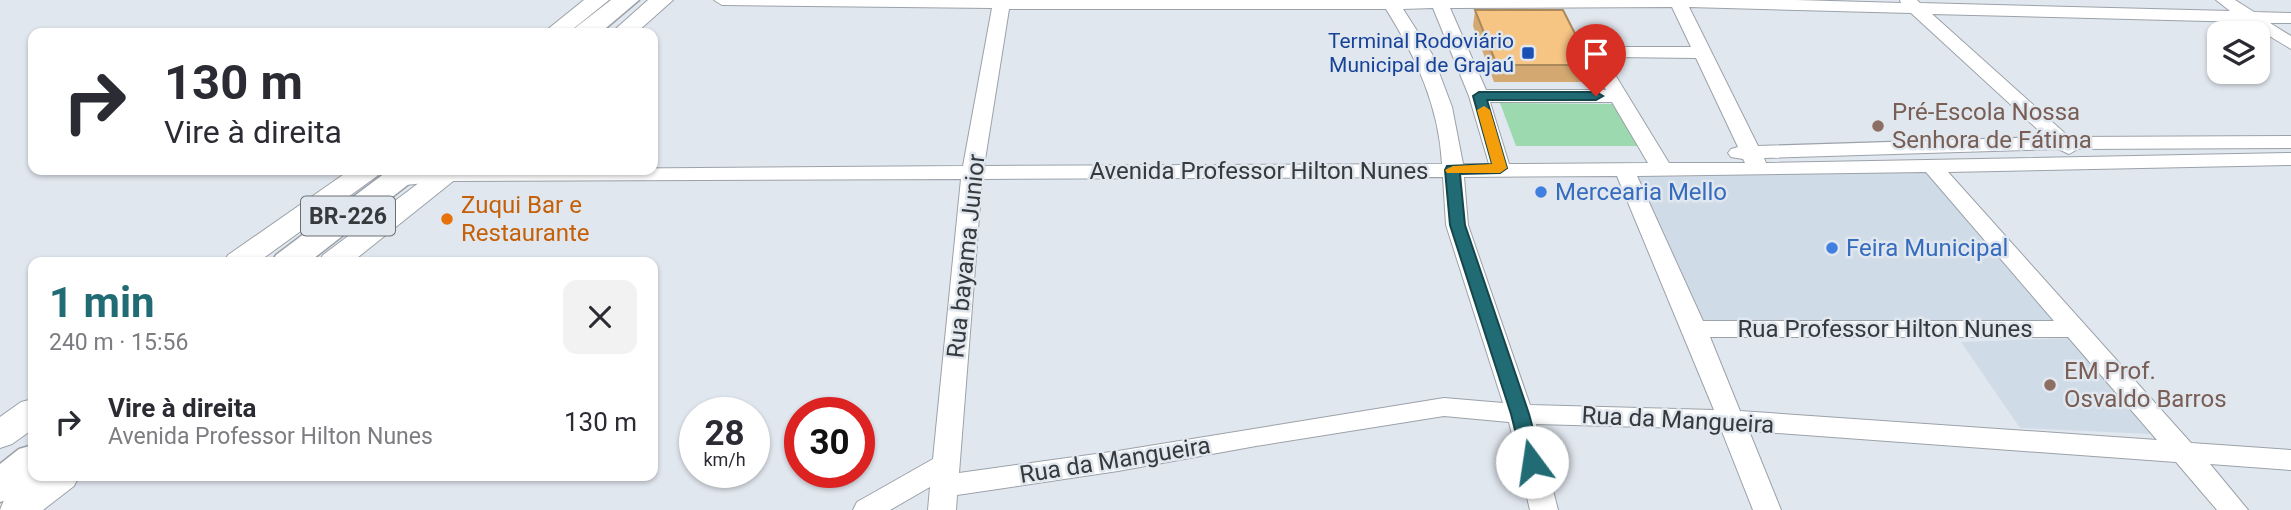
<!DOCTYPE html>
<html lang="pt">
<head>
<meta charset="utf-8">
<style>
  :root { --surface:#fff; --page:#f2f2f3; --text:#2b2b33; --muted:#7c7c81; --accent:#216b75 }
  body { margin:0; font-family:Roboto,sans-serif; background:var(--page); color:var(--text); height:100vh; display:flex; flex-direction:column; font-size:26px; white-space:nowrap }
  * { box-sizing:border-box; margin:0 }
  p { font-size:23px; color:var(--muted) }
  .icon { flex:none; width:38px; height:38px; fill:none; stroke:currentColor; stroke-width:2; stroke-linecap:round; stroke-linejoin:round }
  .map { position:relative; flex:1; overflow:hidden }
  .drawer { position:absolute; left:28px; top:257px; width:630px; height:224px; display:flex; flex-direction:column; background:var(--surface); border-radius:14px; box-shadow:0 2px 5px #0004 }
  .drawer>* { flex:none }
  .hud { position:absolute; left:28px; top:28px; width:630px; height:147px; border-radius:14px; box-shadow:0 2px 5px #0004; background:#fff; color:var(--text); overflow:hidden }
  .controls { position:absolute; left:2207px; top:21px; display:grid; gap:14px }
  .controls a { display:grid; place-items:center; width:63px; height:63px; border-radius:14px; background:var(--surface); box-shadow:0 2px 5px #0004; font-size:35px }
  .speed { position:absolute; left:679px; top:397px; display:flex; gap:14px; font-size:35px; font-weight:700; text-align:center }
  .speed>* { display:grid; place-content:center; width:91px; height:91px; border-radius:50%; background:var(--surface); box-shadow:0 2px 5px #0004; line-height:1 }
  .speed small { font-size:18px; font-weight:400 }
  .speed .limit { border:10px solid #d22; background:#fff; color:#111 }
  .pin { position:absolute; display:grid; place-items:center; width:60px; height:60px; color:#fff; margin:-72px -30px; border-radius:50% 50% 50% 0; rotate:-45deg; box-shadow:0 0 7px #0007 }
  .pin .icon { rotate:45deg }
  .me { position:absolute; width:77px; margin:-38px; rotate:346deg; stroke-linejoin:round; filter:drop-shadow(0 0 5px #0008) }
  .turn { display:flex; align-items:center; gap:24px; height:147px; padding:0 21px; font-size:32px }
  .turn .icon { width:91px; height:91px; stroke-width:2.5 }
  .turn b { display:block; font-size:49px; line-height:60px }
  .round { display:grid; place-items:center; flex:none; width:74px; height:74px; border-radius:14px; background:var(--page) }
  .overview { display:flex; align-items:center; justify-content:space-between; height:119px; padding:0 21px }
  h1 { font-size:42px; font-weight:700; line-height:52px; color:var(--accent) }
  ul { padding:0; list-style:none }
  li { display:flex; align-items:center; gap:21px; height:91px; padding:0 21px }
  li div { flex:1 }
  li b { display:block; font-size:26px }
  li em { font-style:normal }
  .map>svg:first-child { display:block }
</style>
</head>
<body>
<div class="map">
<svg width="2291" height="510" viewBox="0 0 2291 510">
  <rect width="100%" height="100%" fill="#e1e7ef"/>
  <path fill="#d0dbe8" d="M 1931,171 L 2063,323 L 1700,325 L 1634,174 Z
    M 2069,338 L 2150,434 L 2020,428 L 1961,342 Z"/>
  <path fill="#9dd9af" d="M 1500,103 L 1616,104 L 1638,146 L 1516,146 Z"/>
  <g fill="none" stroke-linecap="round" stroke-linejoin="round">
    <g stroke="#9ca2a9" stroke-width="2">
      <path id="minor" d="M 714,0 L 1796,0 L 1901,3 L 1900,0 L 1917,0 L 1920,3 L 2230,11 L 2216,0 L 2235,0 L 2254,12 L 2291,13 L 2291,23 L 2270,23 L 2291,36 L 2291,49 L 2246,22 L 1932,14 L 2069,137 L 2291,136 L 2291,148 L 2078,149 L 2069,154 L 2058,149 L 1764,158 L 1766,163 L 2291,153 L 2291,165 L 1948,172 L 2191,443 L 2291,450 L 2291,470 L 2210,464 L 2248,510 L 2217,510 L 2176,462 L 1749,431 L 1781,510 L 1753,510 L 1721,429 L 1536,424 L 1558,510 L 1530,510 L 1509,422 L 1444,416 L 1256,446 L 1118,471 L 957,495 L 956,510 L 928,510 L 930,487 L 890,510 L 853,510 L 857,502 L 933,459 L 961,179 L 446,181 L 395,186 L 388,184 L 384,180 L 388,176 L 435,170 L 963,166 L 992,8 L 722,5 ZM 1672,7 L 1691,47 L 1611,47 L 1591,59 L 1606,90 L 1486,90 L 1450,8 ZM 1689,7 L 1911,13 L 2046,137 L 1758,146 ZM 1433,8 L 1469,96 L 1489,164 L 1463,164 L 1452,107 L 1432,54 L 1403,9 ZM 1009,9 L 1386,9 C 1416,57 1439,106 1442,164 L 984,166 ZM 1615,57 L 1696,58 L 1738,147 L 1731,149 L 1728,153 L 1731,157 L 1743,159 L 1745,163 L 1669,163 L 1614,73 L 1610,61 ZM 1490,102 L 1612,102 L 1648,163 L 1509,164 ZM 1926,172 L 2054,321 L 1703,321 L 1637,176 ZM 1617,176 L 1714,410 L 1530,405 L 1468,225 L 1464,177 ZM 1443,177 L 1446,225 L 1503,403 L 1444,398 L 1118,451 L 959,473 L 982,179 ZM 1710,337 L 2068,337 L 2157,440 L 1740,411 Z"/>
    </g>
    <g stroke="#9ca2a9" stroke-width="2">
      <path id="major" d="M 584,0 L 609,0 L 568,33 L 543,33 Z
        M 648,0 L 673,0 L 636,33 L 611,33 Z
        M 350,170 L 381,170 L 377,176 L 258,262 L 224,262 L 228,255 Z
        M 436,170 L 467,170 L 352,262 L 319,262 L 323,255 Z
        M 33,399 L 33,429 L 12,444 L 0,448 L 0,417 L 21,402 Z
        M 35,476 L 79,476 L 74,486 L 43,510 L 0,510 L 4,500 Z"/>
    </g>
    <g stroke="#9ca2a9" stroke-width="3">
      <path id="highway" d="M 611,0 L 639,0 L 600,33 L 571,33 L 575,28 Z
        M 389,170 L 423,170 L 419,176 L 309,262 L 272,262 L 276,255 Z
        M 33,445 L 33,476 L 40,476 L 15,497 L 0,502 L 0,464 L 19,449 Z"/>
    </g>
    <use href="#minor" fill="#fff" fill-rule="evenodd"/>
    <use href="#major" fill="#fff" fill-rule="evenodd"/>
    <use href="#highway" fill="#fff" fill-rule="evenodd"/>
  </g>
  <path fill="#d4a971" d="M 1475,10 L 1591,65 L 1587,82 L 1494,82 L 1473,26 Z"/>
  <path fill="#f6c483" stroke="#ac895c" stroke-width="2" d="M 1475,10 L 1563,10 L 1591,65 L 1497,65 Z"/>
  <path fill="#216b75" stroke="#15464c" stroke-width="2" d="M 1479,92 L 1596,92 L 1603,96 L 1596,100 L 1487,100 L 1507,168 L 1500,173 L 1460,174 L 1465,225 L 1529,414 L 1542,462 L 1539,467 L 1525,467 L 1523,462 L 1511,414 L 1450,225 L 1445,170 L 1447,166 L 1492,164 L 1473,96 Z"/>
  <path fill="#f59e0b" d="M 1484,106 L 1490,110 L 1507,168 L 1500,173 L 1447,173 L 1445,170 L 1453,166 L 1492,164 L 1477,110 Z"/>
  <rect fill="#1a4fb4" stroke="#e1e7ef" stroke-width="2.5" x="1521" y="46" width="14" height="14" rx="3.5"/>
  <g fill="#8d6e63" stroke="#e1e7ef" stroke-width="2.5">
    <circle cx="1878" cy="126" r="7"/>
    <circle cx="2050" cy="385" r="7"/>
  </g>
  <g fill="#3f7fe0" stroke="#e1e7ef" stroke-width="2.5">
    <circle cx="1541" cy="192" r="7"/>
    <circle cx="1832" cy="248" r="7"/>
  </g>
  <circle fill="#e8710a" stroke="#e1e7ef" stroke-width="2.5" cx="447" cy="219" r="7"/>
  <g text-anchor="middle" stroke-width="5" stroke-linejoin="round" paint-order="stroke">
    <g font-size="21" fill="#164399" stroke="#e1e7ef" text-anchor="end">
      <text x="1514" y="48">Terminal Rodoviário<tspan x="1514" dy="24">Municipal de Grajaú</tspan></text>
    </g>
    <rect fill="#e1e7ef" stroke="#6a6e72" stroke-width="2" x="301" y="196.5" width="94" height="39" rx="5"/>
    <g font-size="23" font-weight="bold" fill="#373a3d">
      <text x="348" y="224">BR-226</text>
    </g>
    <g font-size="24" fill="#785e54" stroke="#e1e7ef" text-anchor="start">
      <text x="1892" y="120">Pré-Escola Nossa<tspan x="1892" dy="28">Senhora de Fátima</tspan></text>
      <text x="2064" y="379">EM Prof.<tspan x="2064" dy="28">Osvaldo Barros</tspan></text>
    </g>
    <g font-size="24" fill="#373a3d" stroke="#e1e7ef">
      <text x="1259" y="179">Avenida Professor Hilton Nunes</text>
      <text transform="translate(966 256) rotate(-84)" y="8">Rua bayama Junior</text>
      <text x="1885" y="337">Rua Professor Hilton Nunes</text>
      <text transform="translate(1678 420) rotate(3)" y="8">Rua da Mangueira</text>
      <text transform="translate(1115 460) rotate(-9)" y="8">Rua da Mangueira</text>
    </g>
    <g font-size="24" fill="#366cbe" stroke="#e1e7ef" text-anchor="start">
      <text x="1555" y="200">Mercearia Mello</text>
      <text x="1846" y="256">Feira Municipal</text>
    </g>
    <g font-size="24" fill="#c56008" stroke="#e1e7ef" text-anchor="start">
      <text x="461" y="213">Zuqui Bar e<tspan x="461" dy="28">Restaurante</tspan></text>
    </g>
  </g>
</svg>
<div class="controls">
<a><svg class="icon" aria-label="layers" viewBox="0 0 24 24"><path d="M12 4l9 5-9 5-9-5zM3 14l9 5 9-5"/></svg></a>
</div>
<div class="speed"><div>28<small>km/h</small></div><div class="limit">30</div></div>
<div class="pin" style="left:1596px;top:96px;background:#d93025"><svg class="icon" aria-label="arrive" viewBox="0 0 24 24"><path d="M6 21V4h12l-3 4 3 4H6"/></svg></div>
<svg class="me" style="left:1532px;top:462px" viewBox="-20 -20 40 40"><circle r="19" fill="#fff"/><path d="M0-13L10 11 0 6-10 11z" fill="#216b75"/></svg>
<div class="hud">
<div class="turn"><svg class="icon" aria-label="right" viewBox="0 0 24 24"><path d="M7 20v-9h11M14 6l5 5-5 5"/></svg><div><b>130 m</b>Vire à direita</div></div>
</div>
<section class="drawer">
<div class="overview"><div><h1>1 min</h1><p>240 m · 15:56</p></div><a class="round"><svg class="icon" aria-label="close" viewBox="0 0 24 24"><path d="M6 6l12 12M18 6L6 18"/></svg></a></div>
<ul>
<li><svg class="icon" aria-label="right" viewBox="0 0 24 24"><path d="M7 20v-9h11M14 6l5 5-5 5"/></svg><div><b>Vire à direita</b><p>Avenida Professor Hilton Nunes</p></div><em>130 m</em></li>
</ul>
</section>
</div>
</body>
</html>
